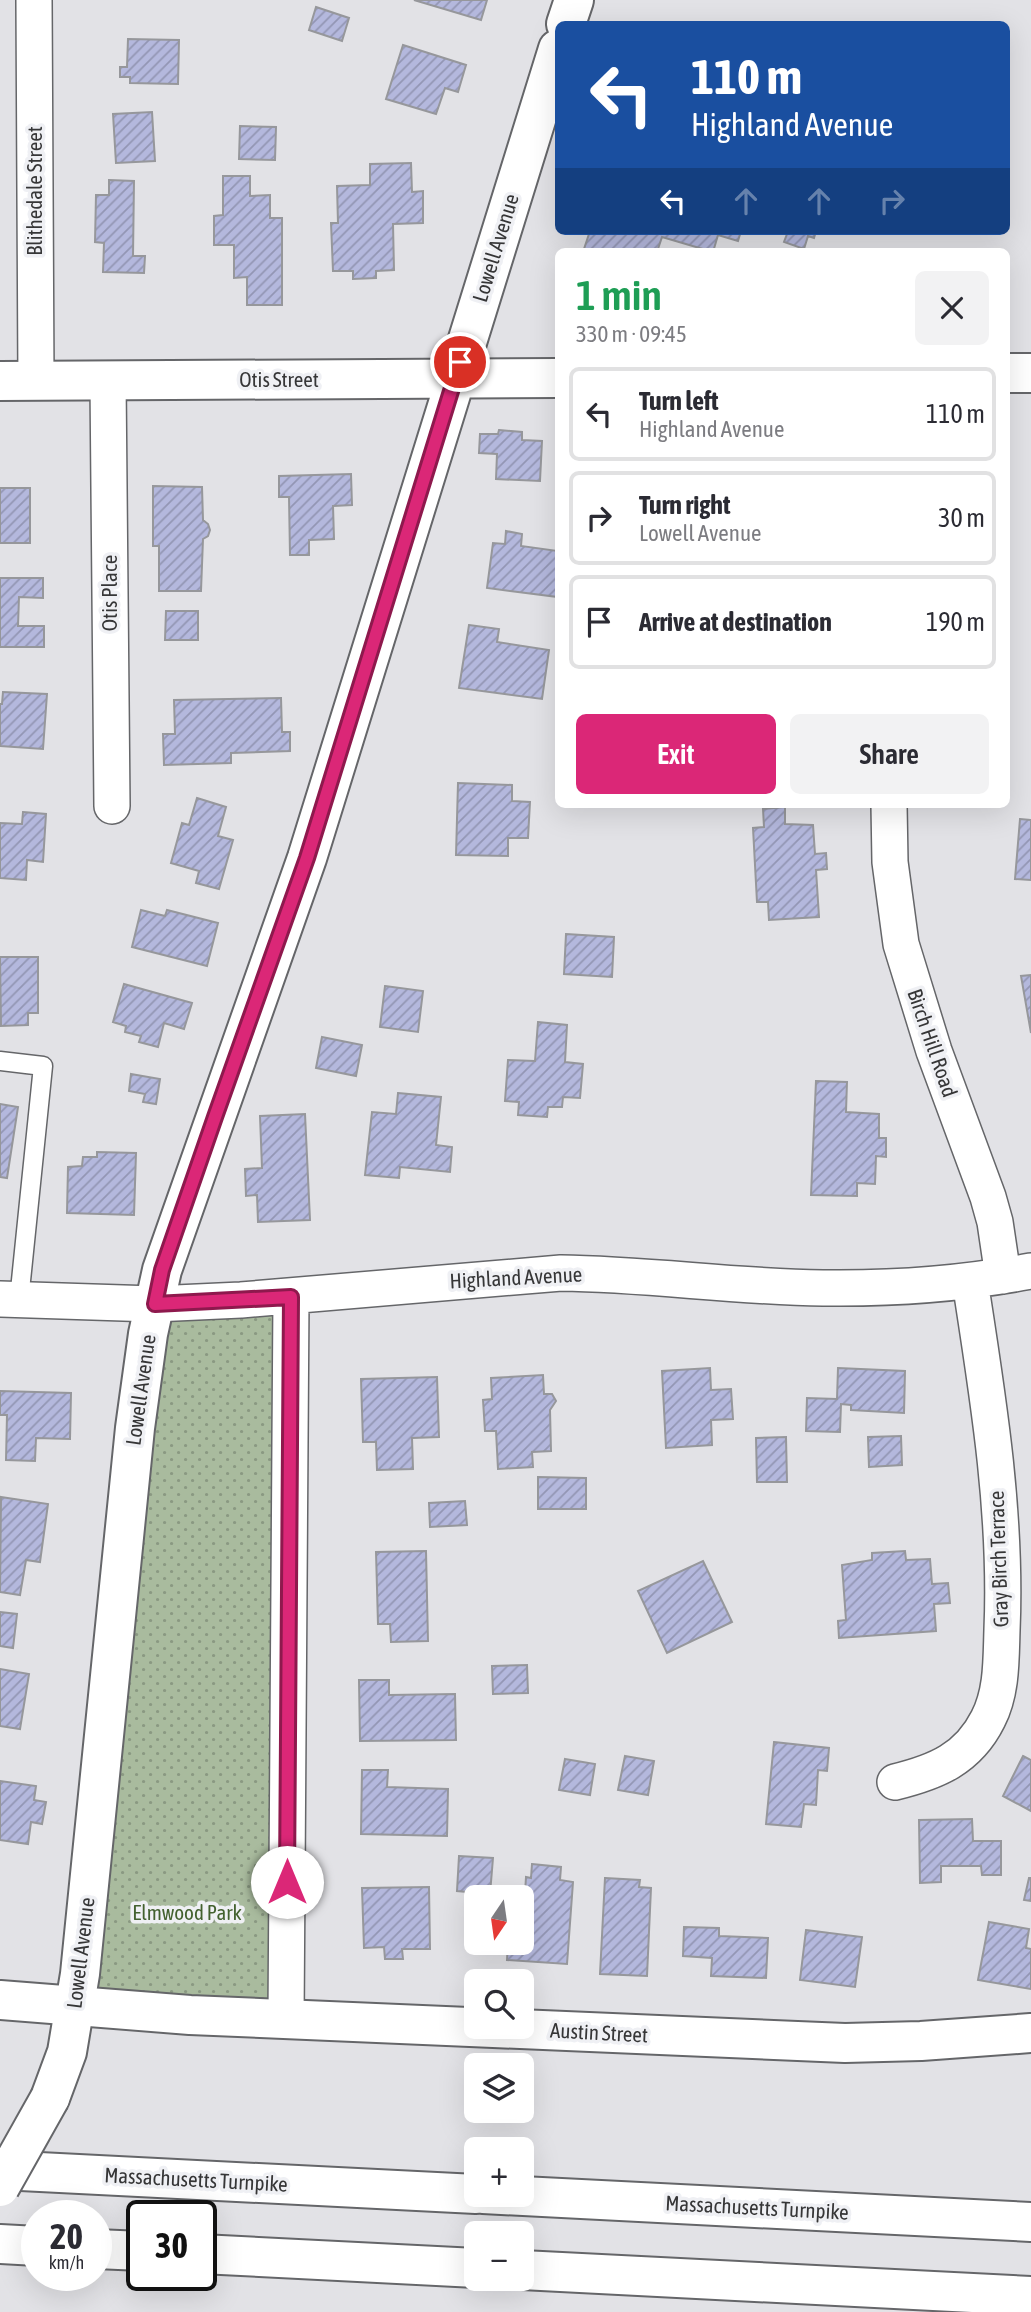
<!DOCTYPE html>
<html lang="en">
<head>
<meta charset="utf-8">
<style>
  :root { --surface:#fff; --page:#f2f2f3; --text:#2b2b33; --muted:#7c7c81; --line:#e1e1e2; --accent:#db2777 }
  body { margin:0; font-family:"Asap Condensed",sans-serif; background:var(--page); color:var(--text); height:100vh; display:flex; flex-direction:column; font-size:26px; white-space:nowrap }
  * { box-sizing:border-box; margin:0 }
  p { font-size:23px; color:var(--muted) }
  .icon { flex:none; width:38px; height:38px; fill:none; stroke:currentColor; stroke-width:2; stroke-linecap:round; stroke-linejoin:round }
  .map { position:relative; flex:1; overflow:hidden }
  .side { position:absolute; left:555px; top:248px; width:455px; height:560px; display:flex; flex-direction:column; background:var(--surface); border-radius:10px; box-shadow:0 7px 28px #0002 }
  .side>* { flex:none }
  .hud { position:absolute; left:555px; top:21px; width:455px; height:214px; border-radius:10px; box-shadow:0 7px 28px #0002; background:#1a4fa0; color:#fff; overflow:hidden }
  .needle { width:46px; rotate:193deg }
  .fabs { position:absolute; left:464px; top:1885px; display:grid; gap:14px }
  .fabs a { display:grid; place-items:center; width:70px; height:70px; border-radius:10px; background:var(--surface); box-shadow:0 7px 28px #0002; font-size:35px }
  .speed { position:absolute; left:21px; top:2200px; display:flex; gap:14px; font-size:35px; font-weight:700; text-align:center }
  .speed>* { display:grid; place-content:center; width:91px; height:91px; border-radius:50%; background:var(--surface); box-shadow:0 7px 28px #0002; line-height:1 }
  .speed small { font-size:18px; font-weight:400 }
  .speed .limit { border:4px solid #111; border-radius:10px; background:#fff; color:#111 }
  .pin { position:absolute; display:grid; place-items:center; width:60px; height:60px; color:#fff; margin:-30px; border:4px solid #fff; border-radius:50%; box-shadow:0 2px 7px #0007 }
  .me { position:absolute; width:77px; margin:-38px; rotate:0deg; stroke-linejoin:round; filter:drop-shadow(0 0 5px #0008) }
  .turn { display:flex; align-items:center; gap:24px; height:147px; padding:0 21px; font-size:32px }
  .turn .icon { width:91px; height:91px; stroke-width:2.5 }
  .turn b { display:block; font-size:49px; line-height:60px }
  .lanes { display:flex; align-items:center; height:66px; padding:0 21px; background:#0003; justify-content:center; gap:35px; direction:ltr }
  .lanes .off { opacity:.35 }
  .round { display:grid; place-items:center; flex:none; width:74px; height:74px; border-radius:10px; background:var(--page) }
  .summary { display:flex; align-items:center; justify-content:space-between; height:119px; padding:0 21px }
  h1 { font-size:42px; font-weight:600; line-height:52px; color:#1e9e55 }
  .primary-button { display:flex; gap:14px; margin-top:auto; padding:14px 21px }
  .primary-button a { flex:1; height:80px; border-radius:10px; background:var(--accent); color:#fff; font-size:28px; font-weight:600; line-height:80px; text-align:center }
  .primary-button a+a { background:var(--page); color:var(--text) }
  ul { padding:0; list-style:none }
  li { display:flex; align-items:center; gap:21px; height:94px; margin:0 14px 10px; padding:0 7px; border:4px solid var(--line); border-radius:10px }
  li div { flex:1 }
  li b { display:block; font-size:26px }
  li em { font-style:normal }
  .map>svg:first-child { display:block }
</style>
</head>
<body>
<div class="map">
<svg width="1031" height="2312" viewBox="0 0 1031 2312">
  <defs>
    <pattern id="park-dots" width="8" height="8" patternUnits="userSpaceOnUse" patternTransform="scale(1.75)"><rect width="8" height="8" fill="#a9bb9e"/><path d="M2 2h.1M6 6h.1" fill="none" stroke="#8a9982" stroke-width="1.8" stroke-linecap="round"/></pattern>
    <pattern id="building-hatch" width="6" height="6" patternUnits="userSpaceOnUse" patternTransform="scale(1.75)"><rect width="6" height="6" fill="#b4b8dd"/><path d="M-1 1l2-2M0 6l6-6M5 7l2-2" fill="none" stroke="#9396b4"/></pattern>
  </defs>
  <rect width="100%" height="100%" fill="#e2e2e6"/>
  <path fill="url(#park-dots)" d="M 291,1297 L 286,2019 L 75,2007 L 154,1304 Z"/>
  <path fill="url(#building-hatch)" stroke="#96979b" stroke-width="2" d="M 414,0 L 487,0 L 481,20 Z
    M 316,7 L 349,18 L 342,41 L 309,30 Z
    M 128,39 L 179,40 L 178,84 L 130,83 L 130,77 L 120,77 L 120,67 L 127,67 Z
    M 403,45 L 466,65 L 458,92 L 445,88 L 436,114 L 386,99 Z
    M 152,112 L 155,161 L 116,163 L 113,114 Z
    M 240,126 L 276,127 L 275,160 L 239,159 Z
    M 411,163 L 412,192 L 423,191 L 423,223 L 393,224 L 394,270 L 376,271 L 376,278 L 353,279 L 353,271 L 333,271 L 331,223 L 338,223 L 337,186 L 370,185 L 370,164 Z
    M 223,176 L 250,176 L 250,196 L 270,195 L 270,218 L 282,218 L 282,305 L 247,305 L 247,277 L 234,278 L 234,245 L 214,245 L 214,216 L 223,215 Z
    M 109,180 L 134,181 L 133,256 L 145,256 L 144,273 L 103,272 L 104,243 L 95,242 L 96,195 L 109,195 Z
    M 590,231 L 741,231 L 738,241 L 718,235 L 713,252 L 662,237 L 657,252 L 642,250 L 641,252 L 583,252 Z
    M 779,231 L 816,231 L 814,238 L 808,236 L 804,249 L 784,242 L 787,234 Z
    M 499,430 L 522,432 L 522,440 L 542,441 L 540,481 L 496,479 L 497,454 L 479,453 L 480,434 L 498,434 Z
    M 351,474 L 352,505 L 333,506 L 334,539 L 309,540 L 309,555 L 290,555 L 289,497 L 279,497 L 279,476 Z
    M 153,486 L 202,487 L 203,520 L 208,524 L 210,530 L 208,536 L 203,539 L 201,591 L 159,591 L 159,546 L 153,546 Z
    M 0,488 L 30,488 L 30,543 L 0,543 Z
    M 506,531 L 522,534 L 521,546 L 558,551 L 558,597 L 487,588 L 493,543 L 505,544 Z
    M 0,578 L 43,578 L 43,598 L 19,597 L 18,626 L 44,626 L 44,647 L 0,647 Z
    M 166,611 L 198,611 L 198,640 L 165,640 Z
    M 469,625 L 499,629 L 497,642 L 549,650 L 542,699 L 459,688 Z
    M 3,692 L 47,694 L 43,749 L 0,746 L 0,704 L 2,704 Z
    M 281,698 L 282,732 L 290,732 L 290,751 L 231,753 L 231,763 L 164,765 L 163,734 L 175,734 L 174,700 Z
    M 458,783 L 512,785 L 512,801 L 530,802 L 528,838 L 508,838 L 508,856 L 456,855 Z
    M 197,798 L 226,807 L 218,836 L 233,840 L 219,889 L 196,883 L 199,871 L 171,863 L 182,823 L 189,825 Z
    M 785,807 L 785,824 L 813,825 L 815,854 L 826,853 L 827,869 L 816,870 L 819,917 L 769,920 L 768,902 L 757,902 L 753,828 L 764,827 L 763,809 Z
    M 23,812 L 46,814 L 43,862 L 27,860 L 26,880 L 0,878 L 0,823 L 22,824 Z
    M 1020,819 L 1031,820 L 1031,880 L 1015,879 Z
    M 141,910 L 165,916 L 167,910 L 218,923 L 207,966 L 132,947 Z
    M 566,934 L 614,937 L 612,977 L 564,974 Z
    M 0,957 L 38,957 L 38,1013 L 28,1013 L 28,1025 L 1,1026 Z
    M 1031,975 L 1031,1033 L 1021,976 Z
    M 124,984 L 192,1003 L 184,1029 L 164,1023 L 158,1047 L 139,1042 L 141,1036 L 125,1032 L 126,1026 L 113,1022 Z
    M 385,986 L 423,991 L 418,1032 L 380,1027 Z
    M 538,1022 L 567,1025 L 565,1062 L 583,1064 L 580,1098 L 563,1097 L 562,1107 L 548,1107 L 547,1117 L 518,1115 L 519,1102 L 505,1101 L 508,1060 L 535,1061 Z
    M 322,1037 L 362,1045 L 356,1076 L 316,1068 Z
    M 131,1074 L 160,1079 L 156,1104 L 143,1102 L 145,1094 L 129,1091 Z
    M 816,1081 L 847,1082 L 846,1112 L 879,1114 L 879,1138 L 886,1138 L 886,1157 L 876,1156 L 875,1184 L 857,1183 L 857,1196 L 811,1195 Z
    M 398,1093 L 441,1097 L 436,1145 L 452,1147 L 450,1172 L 400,1167 L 399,1178 L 365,1175 L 372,1112 L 396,1114 Z
    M 0,1104 L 18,1107 L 7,1178 L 0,1177 Z
    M 305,1114 L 310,1220 L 258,1222 L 257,1195 L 246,1196 L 245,1169 L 262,1168 L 260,1116 Z
    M 97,1152 L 136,1153 L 134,1215 L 67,1213 L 68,1167 L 82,1166 L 83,1157 L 97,1157 Z
    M 710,1368 L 711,1390 L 731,1389 L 733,1419 L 711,1420 L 712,1445 L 666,1448 L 662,1371 Z
    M 838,1368 L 905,1371 L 904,1413 L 851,1410 L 851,1405 L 841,1404 L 840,1432 L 806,1431 L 807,1398 L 837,1399 Z
    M 543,1375 L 544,1394 L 552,1394 L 556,1401 L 550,1410 L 551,1451 L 532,1452 L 533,1467 L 498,1469 L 496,1431 L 485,1431 L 483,1400 L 492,1399 L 491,1378 Z
    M 437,1377 L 439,1437 L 412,1438 L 413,1469 L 377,1470 L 376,1442 L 363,1442 L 361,1379 Z
    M 0,1391 L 71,1393 L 70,1439 L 36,1438 L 35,1461 L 6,1460 L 7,1415 L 0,1415 Z
    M 901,1436 L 902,1465 L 869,1467 L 868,1437 Z
    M 786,1437 L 787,1482 L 757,1482 L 756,1438 Z
    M 538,1477 L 586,1478 L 586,1509 L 538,1509 Z
    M 1,1497 L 48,1504 L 40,1562 L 26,1560 L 20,1595 L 0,1592 Z
    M 465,1501 L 467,1525 L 430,1527 L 429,1503 Z
    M 426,1551 L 428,1641 L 391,1642 L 390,1624 L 378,1624 L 376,1552 Z
    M 905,1551 L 906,1560 L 930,1559 L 932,1584 L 948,1583 L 950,1603 L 934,1604 L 936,1631 L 839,1638 L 838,1621 L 846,1620 L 842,1565 L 872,1560 L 872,1553 Z
    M 703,1561 L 732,1622 L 667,1653 L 638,1591 Z
    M 0,1612 L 17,1614 L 13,1648 L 0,1646 Z
    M 527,1665 L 528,1693 L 493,1694 L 492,1666 Z
    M 0,1669 L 29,1674 L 20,1729 L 0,1726 Z
    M 359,1680 L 389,1680 L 389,1695 L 455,1694 L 456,1740 L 360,1741 Z
    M 774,1742 L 829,1748 L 827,1771 L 818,1770 L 816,1805 L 804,1804 L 801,1827 L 766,1824 Z
    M 625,1756 L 654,1761 L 648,1795 L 618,1790 Z
    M 1023,1756 L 1031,1760 L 1031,1811 L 1003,1796 Z
    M 565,1759 L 595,1764 L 590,1795 L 559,1790 Z
    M 362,1770 L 388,1770 L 387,1787 L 448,1789 L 447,1836 L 361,1834 Z
    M 0,1781 L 36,1786 L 34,1800 L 46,1802 L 42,1824 L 31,1822 L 28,1844 L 0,1840 Z
    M 972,1819 L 973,1841 L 1001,1841 L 1001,1875 L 982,1875 L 981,1866 L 941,1866 L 941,1882 L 920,1883 L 919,1820 Z
    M 459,1856 L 493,1858 L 490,1894 L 457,1891 Z
    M 532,1864 L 561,1867 L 560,1880 L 573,1882 L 567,1964 L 507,1960 L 508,1942 L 522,1942 L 526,1877 L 531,1878 Z
    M 605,1878 L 640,1880 L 639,1887 L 651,1888 L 647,1976 L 600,1974 Z
    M 1029,1878 L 1031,1878 L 1031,1901 L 1024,1900 Z
    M 429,1887 L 430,1949 L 402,1949 L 403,1959 L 385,1959 L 384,1947 L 364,1948 L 362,1888 Z
    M 989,1922 L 1029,1929 L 1026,1948 L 1031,1949 L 1031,1989 L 978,1980 Z
    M 684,1927 L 719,1928 L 719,1936 L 768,1938 L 766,1978 L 711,1976 L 712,1958 L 683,1956 Z
    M 806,1930 L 862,1937 L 855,1987 L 800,1980 Z"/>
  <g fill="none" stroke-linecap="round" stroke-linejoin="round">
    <g stroke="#656669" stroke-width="21">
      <path id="service" d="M 0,1061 L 43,1066 L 19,1300"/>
    </g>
    <g stroke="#656669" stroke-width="38">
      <path id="minor" d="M 34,0 L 36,381
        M 108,381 L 112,806
        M 889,805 L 890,862 L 901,944 L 934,1051 L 988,1197 L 995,1222 L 1003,1276
        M 0,1299 L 154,1304 L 241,1300 L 561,1273 C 648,1274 735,1287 823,1288 C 893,1289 962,1284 1031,1271
        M 895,1782 C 936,1772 968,1759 988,1719 C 1002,1692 1001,1660 1002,1630 C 1007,1513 988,1397 970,1281
        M 286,2019 L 291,1297"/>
    </g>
    <g stroke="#656669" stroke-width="42">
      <path id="tertiary" d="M 566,24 L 574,0
        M 1006,373 L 1031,373
        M 0,381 L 558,378
        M 50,2098 L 67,2052 L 80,1974 L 135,1428 L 148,1334 L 162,1270 L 307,858 L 558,49"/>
    </g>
    <g stroke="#656669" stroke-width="42">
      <path id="secondary" d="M 0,2000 L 190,2015 L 845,2043 L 921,2041 L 1031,2033"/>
    </g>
    <g stroke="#656669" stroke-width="42">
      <path id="motorway" d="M 0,2170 L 476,2194
        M 483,2194 L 1031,2222
        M 0,2244 L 37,2246
        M 96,2249 L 142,2251
        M 201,2254 L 476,2268
        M 522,2270 L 1031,2296"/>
    </g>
    <use href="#service" stroke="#fff" stroke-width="18"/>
    <use href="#minor" stroke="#fff" stroke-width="35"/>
    <use href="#tertiary" stroke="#fff" stroke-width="38"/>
    <use href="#secondary" stroke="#fff" stroke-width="38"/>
    <use href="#motorway" stroke="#fff" stroke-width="38"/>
    <g stroke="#656669" stroke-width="42" stroke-linecap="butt">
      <path id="tertiary-bridge" d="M 0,2187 L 50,2098"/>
    </g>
    <use href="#tertiary-bridge" stroke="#fff" stroke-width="38"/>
  </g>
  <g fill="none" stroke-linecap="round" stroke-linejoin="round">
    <g stroke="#8e194d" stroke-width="18">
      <path id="route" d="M 287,1882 L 291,1297 L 155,1304 L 162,1270 L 215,1117 L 307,858 L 460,362"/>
    </g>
    <use href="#route" stroke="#db2777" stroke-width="12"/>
  </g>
  <g text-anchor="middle" stroke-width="7" stroke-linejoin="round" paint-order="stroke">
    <g font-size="21" fill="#363637" stroke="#eff0f4">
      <text transform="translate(35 191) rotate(-90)" y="7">Blithedale Street</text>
      <text transform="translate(496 248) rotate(-73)" y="7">Lowell Avenue</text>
      <text x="279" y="387">Otis Street</text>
      <text transform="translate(110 593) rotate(-90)" y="7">Otis Place</text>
      <text transform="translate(932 1043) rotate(71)" y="7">Birch Hill Road</text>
      <text transform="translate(516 1278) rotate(-3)" y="7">Highland Avenue</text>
      <text transform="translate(141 1390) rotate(-82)" y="7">Lowell Avenue</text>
      <text transform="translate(999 1559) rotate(-92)" y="7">Gray Birch Terrace</text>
      <text transform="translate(81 1953) rotate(-83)" y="7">Lowell Avenue</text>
      <text transform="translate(599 2033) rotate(3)" y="7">Austin Street</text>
      <text transform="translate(196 2180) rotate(3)" y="7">Massachusetts Turnpike</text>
      <text transform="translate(757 2208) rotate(3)" y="7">Massachusetts Turnpike</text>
    </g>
    <g font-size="21" fill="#43612f" stroke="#eff0f4">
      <text x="187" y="1920">Elmwood Park</text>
    </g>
  </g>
</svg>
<div class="fabs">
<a><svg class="needle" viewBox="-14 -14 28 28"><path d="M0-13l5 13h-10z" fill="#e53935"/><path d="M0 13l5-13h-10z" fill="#7c7c81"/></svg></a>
<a><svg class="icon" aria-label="search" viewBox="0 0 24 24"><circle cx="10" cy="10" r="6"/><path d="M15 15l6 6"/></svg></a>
<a><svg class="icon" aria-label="layers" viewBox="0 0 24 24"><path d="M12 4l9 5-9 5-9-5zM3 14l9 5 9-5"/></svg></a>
<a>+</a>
<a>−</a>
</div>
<div class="speed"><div>20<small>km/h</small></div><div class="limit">30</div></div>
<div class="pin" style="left:460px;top:362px;background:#d93025"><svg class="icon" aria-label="arrive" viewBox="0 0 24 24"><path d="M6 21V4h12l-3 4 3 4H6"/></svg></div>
<svg class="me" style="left:287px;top:1882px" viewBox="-20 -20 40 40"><circle r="19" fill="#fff"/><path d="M0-13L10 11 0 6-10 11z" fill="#db2777"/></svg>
<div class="hud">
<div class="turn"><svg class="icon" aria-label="left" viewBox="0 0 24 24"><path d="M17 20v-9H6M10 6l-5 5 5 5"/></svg><div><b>110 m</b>Highland Avenue</div></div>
<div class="lanes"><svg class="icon" aria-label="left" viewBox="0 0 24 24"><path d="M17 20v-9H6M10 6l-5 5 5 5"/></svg><svg class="icon off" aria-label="ahead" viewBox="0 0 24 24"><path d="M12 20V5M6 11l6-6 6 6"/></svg><svg class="icon off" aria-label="ahead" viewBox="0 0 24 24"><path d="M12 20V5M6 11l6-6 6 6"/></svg><svg class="icon off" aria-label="right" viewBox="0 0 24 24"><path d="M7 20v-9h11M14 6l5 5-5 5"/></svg></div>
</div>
<section class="side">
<div class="summary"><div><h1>1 min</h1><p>330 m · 09:45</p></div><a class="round"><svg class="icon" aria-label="close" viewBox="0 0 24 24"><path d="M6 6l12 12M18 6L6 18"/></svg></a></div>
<ul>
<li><svg class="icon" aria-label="left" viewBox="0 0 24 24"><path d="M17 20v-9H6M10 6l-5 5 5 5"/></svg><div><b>Turn left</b><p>Highland Avenue</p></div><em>110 m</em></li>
<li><svg class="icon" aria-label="right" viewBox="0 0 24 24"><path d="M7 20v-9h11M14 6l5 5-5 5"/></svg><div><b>Turn right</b><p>Lowell Avenue</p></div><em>30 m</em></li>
<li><svg class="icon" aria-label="arrive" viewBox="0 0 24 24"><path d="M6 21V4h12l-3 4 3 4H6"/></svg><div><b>Arrive at destination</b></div><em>190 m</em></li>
</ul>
<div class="primary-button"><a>Exit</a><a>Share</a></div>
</section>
</div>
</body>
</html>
